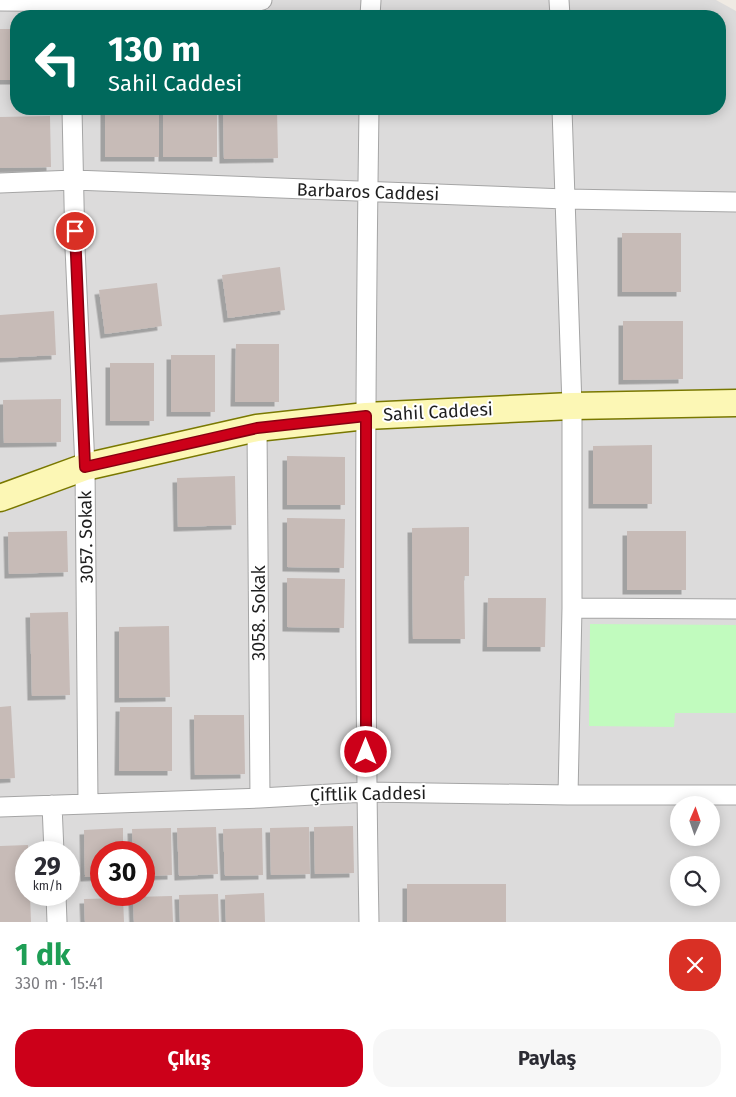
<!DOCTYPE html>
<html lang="tr">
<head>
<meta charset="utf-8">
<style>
  :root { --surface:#fff; --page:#f7f7f7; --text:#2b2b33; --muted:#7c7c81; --accent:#cc0019 }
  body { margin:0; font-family:"Fira Sans",sans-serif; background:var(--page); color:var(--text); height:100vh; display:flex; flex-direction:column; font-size:19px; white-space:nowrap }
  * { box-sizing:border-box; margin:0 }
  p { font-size:16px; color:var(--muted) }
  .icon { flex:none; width:28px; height:28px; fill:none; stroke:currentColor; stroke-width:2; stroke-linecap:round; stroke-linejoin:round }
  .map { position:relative; height:922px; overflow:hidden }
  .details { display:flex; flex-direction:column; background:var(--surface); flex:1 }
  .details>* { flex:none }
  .banner { position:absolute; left:10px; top:10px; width:716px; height:105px; border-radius:20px; box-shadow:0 2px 12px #0003; background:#00695c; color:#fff; overflow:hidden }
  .needle { width:32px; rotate:2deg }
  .fabs { position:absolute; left:670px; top:796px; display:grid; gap:10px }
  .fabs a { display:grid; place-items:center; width:50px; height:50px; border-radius:50%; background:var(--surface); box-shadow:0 2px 12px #0003; font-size:25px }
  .speed { position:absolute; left:15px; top:841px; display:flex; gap:10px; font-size:25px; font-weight:700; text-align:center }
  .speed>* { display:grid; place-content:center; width:65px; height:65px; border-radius:50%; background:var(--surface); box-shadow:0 2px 12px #0003; line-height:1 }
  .speed small { font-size:12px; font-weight:400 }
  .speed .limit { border:8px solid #d22; background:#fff; color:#111 }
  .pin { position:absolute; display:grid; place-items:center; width:42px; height:42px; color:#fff; margin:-21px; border:2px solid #fff; border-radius:50%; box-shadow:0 1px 5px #0007 }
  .me { position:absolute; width:55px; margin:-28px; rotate:0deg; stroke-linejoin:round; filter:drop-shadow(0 0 4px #0008) }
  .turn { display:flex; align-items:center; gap:18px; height:105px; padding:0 15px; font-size:22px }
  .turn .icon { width:65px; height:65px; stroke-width:2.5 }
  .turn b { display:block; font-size:35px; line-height:42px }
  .round { display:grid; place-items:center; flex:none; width:52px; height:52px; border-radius:20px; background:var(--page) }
  .headline { display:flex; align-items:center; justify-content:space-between; height:85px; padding:0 15px }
  h1 { font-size:30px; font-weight:700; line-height:38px; color:#1e9e55 }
  .primary-button { display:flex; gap:10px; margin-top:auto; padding:10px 15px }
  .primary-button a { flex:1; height:58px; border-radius:20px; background:var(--accent); color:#fff; font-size:20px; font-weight:700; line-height:58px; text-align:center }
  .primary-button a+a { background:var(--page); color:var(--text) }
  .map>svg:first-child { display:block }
</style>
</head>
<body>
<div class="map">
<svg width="736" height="922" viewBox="0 0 736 922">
  <defs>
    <filter id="shadow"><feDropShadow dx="-4.5" dy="4.5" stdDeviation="0" flood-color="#0004"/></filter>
  </defs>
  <rect width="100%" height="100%" fill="#efeae3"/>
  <path fill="#dcdbdb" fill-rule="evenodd" d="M 0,0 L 716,0 L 736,11 L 736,922 L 0,922 ZM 16,16 L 720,16 L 720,109 L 16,109 ZM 679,805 L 711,805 L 711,838 L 679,838 ZM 26,852 L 69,852 L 69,895 L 26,895 ZM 101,852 L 144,852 L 144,895 L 101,895 ZM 679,865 L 711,865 L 711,898 L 679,898 Z"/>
  <path fill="#c1fbbe" d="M 590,624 L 736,625 L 736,713 L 675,713 L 674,727 L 589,726 Z"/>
  <path fill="#c7bbb7" filter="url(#shadow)" d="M 0,29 L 16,29 L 16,80 L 0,80 Z
    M 105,109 L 159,109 L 159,157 L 105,157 Z
    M 163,109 L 217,109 L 217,157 L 163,157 Z
    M 223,109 L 277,109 L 278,158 L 224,159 Z
    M 50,116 L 51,167 L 0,168 L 0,117 Z
    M 622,233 L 681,233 L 681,292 L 622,292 Z
    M 280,267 L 285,310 L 228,318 L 222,275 Z
    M 157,283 L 162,326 L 105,334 L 99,290 Z
    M 54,311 L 56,355 L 0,358 L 0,315 Z
    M 623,321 L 683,321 L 683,379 L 623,380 Z
    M 236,344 L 279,344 L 279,402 L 235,402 Z
    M 171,355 L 215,355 L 215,412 L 171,412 Z
    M 110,363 L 154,363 L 154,421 L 110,421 Z
    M 61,399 L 61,442 L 4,443 L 3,400 Z
    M 652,445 L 652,504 L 593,504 L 593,446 Z
    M 287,456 L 345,457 L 345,505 L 287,505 Z
    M 235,476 L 236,525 L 178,527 L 177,478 Z
    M 287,518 L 345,519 L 344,568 L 287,567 Z
    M 469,527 L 469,576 L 464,576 L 465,639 L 413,639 L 412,528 Z
    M 67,531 L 68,572 L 9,574 L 8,532 Z
    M 627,531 L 686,531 L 686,590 L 627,590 Z
    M 287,578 L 345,579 L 344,628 L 287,627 Z
    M 488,598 L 546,598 L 545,647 L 487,647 Z
    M 68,612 L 70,695 L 32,696 L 30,613 Z
    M 169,626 L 170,697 L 119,698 L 119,627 Z
    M 11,706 L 15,778 L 0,779 L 0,707 Z
    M 120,707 L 172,707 L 172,771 L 119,771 Z
    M 194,715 L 244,715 L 245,774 L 195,775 Z
    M 353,826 L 354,873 L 315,874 L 314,827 Z
    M 216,827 L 218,874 L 179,876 L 177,828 Z
    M 309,827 L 310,874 L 271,875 L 270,828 Z
    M 123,828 L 123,852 L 101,852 L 101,876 L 85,877 L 84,830 Z
    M 171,828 L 172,875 L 144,876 L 144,852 L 133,852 L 132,829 Z
    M 262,828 L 263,875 L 225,876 L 223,829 Z
    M 28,845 L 28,852 L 26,852 L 26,895 L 30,895 L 31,922 L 0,922 L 0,846 Z
    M 407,884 L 506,884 L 506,922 L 407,922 Z
    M 264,893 L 265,922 L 226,922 L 225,895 Z
    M 218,894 L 219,922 L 180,922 L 179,895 Z
    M 172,896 L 173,922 L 134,922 L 133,897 Z
    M 123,898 L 124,922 L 85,922 L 84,899 Z"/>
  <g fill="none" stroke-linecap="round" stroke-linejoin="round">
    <g stroke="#a5a5a5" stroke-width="21">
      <path id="street" d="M 559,0 L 560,16
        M 0,1 L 251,3 L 262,0
        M 370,16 L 371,0
        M 72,109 L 75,248 L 85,467 L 88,803
        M 562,109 L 572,406 L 572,608 L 568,795
        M 0,183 L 74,180 L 565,199 L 736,202
        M 257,428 L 260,798
        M 572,608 L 736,609
        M 52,805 L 54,852
        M 0,807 L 260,798 L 366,792 L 568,795 L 736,795
        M 56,895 L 57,922
        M 369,922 C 364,651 365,380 369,109"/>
    </g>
    <g stroke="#797801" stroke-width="29">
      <path id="secondary" d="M 0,498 L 85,467 L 257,428 L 366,416 L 572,406 L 736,403"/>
    </g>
    <use href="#street" stroke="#fff" stroke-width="19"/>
    <use href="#secondary" stroke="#fcf7b5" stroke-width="26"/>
  </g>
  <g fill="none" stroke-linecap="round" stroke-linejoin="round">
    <g stroke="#850010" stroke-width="12">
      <path id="route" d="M 75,231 L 85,467 L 257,428 L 366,416 L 366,752"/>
    </g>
    <use href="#route" stroke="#cc0019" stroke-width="9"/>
  </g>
  <g text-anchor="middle" stroke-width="4" stroke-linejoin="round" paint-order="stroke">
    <g font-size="18" fill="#1e1e1e" stroke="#fff">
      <text transform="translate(368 192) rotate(2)" y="6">Barbaros Caddesi</text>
      <text transform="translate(438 412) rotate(-3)" y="6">Sahil Caddesi</text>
      <text transform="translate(86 537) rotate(-91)" y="6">3057. Sokak</text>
      <text transform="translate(259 613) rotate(-90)" y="6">3058. Sokak</text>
      <text transform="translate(368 794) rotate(-1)" y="6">Çiftlik Caddesi</text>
    </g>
  </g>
</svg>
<div class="fabs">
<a><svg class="needle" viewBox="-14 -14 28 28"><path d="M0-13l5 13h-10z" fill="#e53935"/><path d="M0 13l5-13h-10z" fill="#7c7c81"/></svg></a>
<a><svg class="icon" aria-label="search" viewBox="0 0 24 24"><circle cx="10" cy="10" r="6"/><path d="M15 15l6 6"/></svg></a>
</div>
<div class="speed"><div>29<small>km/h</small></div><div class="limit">30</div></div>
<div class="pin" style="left:75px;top:231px;background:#d93025"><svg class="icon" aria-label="arrive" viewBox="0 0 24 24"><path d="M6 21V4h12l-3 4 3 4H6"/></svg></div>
<svg class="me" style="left:366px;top:752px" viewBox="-20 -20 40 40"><circle r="17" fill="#cc0019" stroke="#fff" stroke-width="3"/><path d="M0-11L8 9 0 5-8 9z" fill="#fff"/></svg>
<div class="banner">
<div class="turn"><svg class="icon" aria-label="left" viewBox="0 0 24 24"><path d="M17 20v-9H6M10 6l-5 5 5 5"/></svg><div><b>130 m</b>Sahil Caddesi</div></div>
</div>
</div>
<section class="details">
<div class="headline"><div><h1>1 dk</h1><p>330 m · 15:41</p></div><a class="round" style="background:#d93025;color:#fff"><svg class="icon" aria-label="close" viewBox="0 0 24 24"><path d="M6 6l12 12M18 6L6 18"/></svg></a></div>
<div class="primary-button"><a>Çıkış</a><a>Paylaş</a></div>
</section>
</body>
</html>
